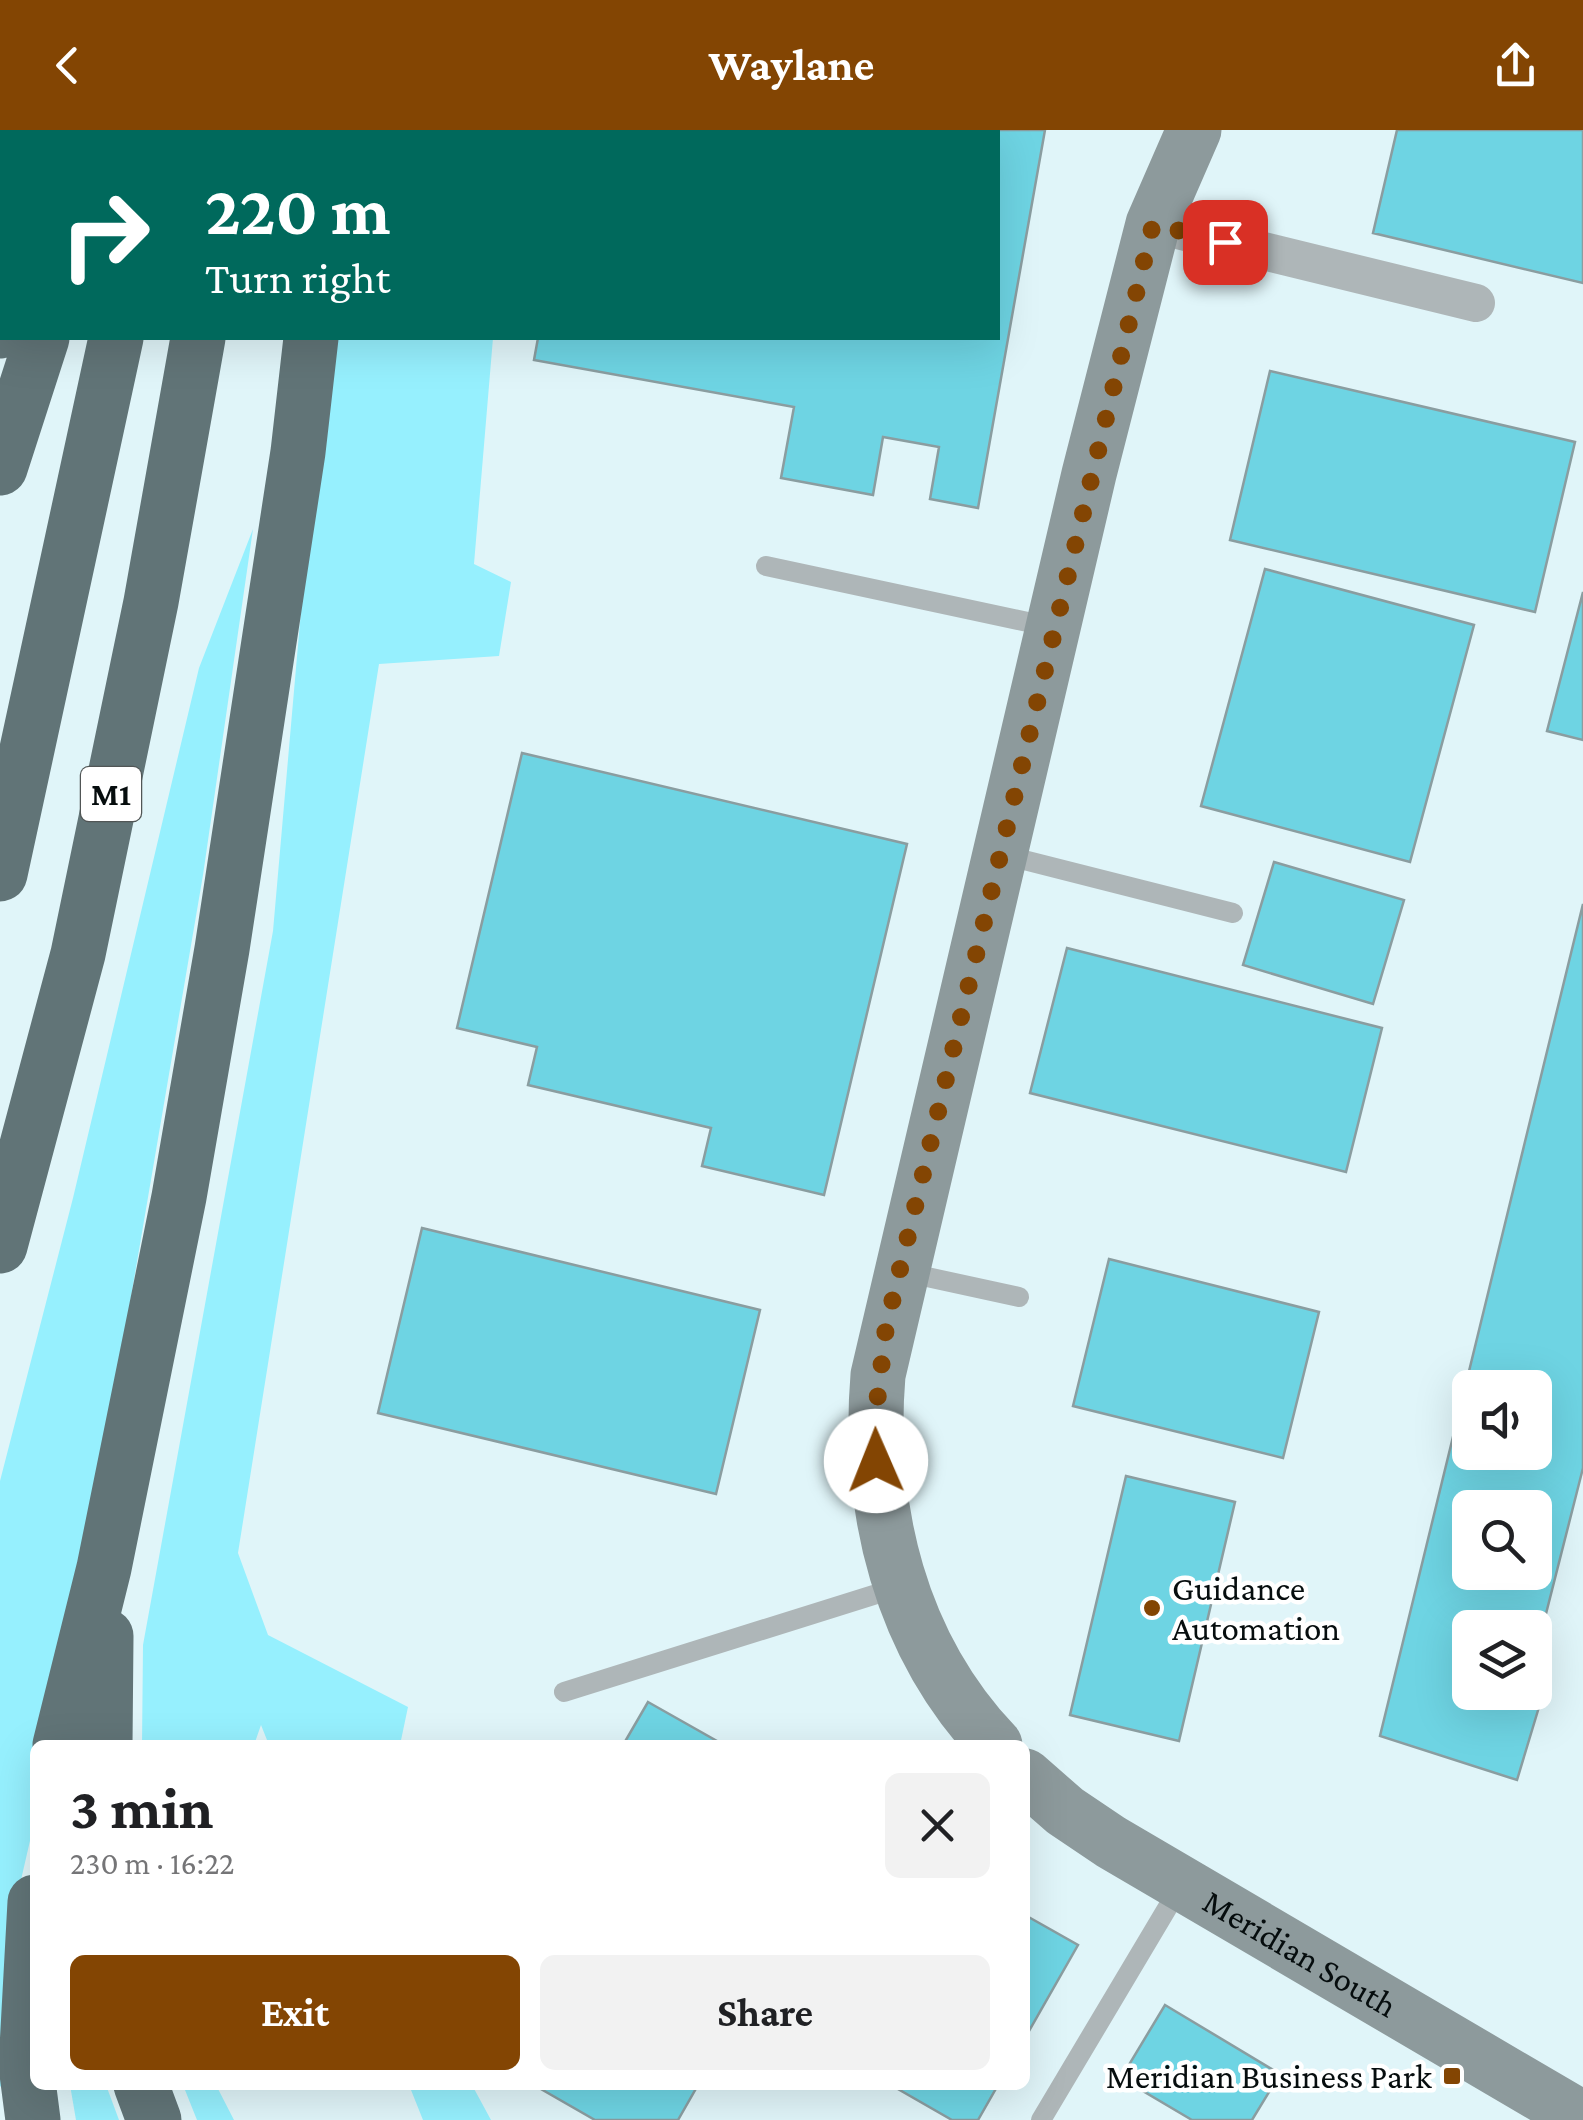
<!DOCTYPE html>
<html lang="en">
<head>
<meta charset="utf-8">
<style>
  :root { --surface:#fff; --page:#f2f2f2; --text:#202124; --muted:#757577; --accent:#834503 }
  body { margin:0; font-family:"Crimson Pro",serif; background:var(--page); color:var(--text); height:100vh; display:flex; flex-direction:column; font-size:38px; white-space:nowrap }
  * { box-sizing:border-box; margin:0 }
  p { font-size:32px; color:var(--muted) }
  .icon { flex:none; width:55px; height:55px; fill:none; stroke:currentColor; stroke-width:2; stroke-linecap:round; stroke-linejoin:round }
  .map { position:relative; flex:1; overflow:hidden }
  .details { position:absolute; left:30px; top:1610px; width:1000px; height:350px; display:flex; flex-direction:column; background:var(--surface); border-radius:15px; box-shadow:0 10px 40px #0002 }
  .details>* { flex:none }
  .hud { position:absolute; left:0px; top:0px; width:1000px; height:210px; box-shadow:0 10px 40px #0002; background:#00695c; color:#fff; overflow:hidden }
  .controls { position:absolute; left:1452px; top:1240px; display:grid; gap:20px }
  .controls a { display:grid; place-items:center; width:100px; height:100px; border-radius:15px; background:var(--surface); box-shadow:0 10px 40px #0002; font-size:50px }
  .pin { position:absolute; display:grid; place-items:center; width:85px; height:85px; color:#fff; margin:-42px; border-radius:20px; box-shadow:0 5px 15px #0006 }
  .me { position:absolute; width:110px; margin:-55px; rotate:359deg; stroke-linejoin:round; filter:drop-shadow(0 0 8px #0008) }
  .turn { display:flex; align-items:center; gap:35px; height:210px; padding:0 40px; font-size:45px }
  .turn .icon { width:130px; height:130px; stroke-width:2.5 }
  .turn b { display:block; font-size:70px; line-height:85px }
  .round { display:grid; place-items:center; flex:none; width:105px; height:105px; border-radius:15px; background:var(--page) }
  .summary { display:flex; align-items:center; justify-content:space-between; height:170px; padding:0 40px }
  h1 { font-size:60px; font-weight:700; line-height:75px }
  .button { display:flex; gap:20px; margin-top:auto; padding:20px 40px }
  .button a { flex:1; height:115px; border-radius:15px; background:var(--accent); color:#fff; font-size:40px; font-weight:700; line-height:115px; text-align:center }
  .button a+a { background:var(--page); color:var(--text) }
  header { display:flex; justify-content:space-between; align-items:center; height:130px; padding:0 40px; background:var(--accent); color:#fff; font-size:45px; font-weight:700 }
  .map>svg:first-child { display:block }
</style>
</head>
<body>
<header><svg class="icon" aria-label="back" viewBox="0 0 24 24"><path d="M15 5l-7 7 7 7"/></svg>Waylane<svg class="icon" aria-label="share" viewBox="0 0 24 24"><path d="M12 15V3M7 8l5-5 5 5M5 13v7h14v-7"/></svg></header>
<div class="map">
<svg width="1583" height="1990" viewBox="0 0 1583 1990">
  <rect width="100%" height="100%" fill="#e0f5f9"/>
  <path fill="#96f0fe" d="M 337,208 L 493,208 L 474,434 L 511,452 L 499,526 L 379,534 L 238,1423 L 268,1505 L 408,1577 L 400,1615 L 269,1615 L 261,1595 L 254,1615 L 142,1615 L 143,1515 L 273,801 L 310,378 Z
    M 253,399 L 203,745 L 89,1413 L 35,1615 L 35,1689 L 15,1776 L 7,1962 L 0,1956 L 0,1351 L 73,1068 L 199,538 Z
    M 70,1955 L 106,1955 L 119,1990 L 76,1990 Z
    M 183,1955 L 216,1955 L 234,1990 L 197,1990 Z
    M 409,1955 L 472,1955 L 491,1990 L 423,1990 Z"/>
  <path fill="#6ed4e3" stroke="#8a9da0" stroke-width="2.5" fill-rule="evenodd" d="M 575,0 L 1045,0 L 978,378 L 930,369 L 939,317 L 883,307 L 873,365 L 781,348 L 794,277 L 534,230 L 538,208 L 998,208 L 998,2 Z
    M 1397,0 L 1583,0 L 1583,153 L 1373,103 Z
    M 1270,241 L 1575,312 L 1535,482 L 1230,410 Z
    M 1265,439 L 1474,495 L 1410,732 L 1201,676 Z
    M 1583,462 L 1583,610 L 1547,601 Z
    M 522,623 L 907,714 L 824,1065 L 702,1036 L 711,998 L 528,955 L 537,917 L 457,898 Z
    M 1274,732 L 1404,770 L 1373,874 L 1243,835 Z
    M 1583,774 L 1583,1338 L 1535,1527 L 1535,1498 L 1470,1498 L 1470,1562 L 1526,1562 L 1524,1570 L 1539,1577 L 1517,1650 L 1380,1606 ZM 1470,1258 L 1535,1258 L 1535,1322 L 1470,1322 ZM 1470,1378 L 1535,1378 L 1535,1442 L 1470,1442 Z
    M 1067,818 L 1382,898 L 1346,1042 L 1030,963 Z
    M 422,1098 L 760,1180 L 716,1364 L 378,1283 Z
    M 1109,1129 L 1319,1182 L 1283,1328 L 1073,1276 Z
    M 1126,1346 L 1235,1372 L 1179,1611 L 1070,1585 Z
    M 648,1572 L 724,1615 L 623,1615 Z
    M 1025,1785 L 1078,1815 L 1025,1908 Z
    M 1165,1875 L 1280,1944 L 1252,1990 L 1192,1990 L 1121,1948 Z
    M 534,1955 L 698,1955 L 678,1990 L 595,1990 Z
    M 891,1955 L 998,1955 L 978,1990 L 952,1990 Z"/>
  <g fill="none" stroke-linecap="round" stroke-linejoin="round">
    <path stroke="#aeb6b8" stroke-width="20" d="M 766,436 L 1051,497
      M 1000,724 L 1233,783
      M 904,1142 L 1019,1167
      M 564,1562 L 899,1457
      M 1041,1990 L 1181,1755"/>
    <path stroke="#aeb6b8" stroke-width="38" d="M 1153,94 L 1476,173"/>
    <g stroke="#8d9a9c" stroke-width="55">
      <path d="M 995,1615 C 900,1515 867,1379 878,1245 L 1089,344 L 1153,94 L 1194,0"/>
      <path id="s1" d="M 1025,1646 L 1065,1681 L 1111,1712 L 1583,1989"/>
    </g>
    <path stroke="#617477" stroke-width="55" d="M 62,2 L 63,0
      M 155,2 L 155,0
      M 240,2 L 240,0
      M 334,2 L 335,0
      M 0,201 L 2,193
      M 0,338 L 42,208
      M 0,744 L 116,208
      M 0,1116 L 78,824 L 151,472 L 198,208
      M 60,1615 L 104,1438 L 179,1067 L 222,819 L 298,322 L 311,208
      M 105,1615 L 106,1506
      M 141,1955 L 154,1990
      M 33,1990 L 26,1936 L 35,1772"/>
  </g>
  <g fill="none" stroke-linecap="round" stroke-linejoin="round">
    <path stroke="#834503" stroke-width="18" stroke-dasharray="0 32.4" d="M 876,1331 L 874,1298 L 886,1197 L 1153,94 L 1225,112"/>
  </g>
  <g fill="#834503" stroke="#fff" stroke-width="4">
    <circle cx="1152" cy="1478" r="10"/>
    <rect x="1442" y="1936" width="20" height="20" rx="5"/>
  </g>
  <g text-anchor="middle" stroke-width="9" stroke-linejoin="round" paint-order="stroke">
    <rect fill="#fff" stroke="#515656" stroke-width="2.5" x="81" y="637" width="60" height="54" rx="8"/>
    <g font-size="32" font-weight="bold" fill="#060d0e">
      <text x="111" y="675">M1</text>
    </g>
    <g font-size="35" fill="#060d0e" stroke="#fff" text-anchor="start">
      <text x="1172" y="1470">Guidance<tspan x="1172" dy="40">Automation</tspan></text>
      <text x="1432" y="1958" text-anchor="end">Meridian Business Park</text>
    </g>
    <g font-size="35" fill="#060d0e" stroke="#fff">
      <text dy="12" stroke="none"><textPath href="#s1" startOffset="328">Meridian South</textPath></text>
    </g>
  </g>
</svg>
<div class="controls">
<a><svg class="icon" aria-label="sound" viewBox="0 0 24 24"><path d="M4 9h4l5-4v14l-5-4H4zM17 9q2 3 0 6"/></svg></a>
<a><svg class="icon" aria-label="search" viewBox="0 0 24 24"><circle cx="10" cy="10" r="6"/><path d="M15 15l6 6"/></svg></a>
<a><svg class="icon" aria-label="layers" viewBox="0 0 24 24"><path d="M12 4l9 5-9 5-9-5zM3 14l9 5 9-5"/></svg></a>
</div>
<div class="pin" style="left:1225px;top:112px;background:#d93025"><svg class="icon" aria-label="arrive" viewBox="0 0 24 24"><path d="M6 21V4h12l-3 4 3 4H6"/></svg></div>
<svg class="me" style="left:876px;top:1331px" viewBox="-20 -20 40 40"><circle r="19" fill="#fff"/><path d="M0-13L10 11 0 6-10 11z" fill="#834503"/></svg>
<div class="hud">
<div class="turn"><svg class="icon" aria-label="right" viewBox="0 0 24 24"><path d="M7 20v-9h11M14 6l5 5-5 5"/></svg><div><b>220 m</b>Turn right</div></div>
</div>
<section class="details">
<div class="summary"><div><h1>3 min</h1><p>230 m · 16:22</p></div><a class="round"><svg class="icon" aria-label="close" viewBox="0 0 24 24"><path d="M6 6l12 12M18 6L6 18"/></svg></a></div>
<div class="button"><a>Exit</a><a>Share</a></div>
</section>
</div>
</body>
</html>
